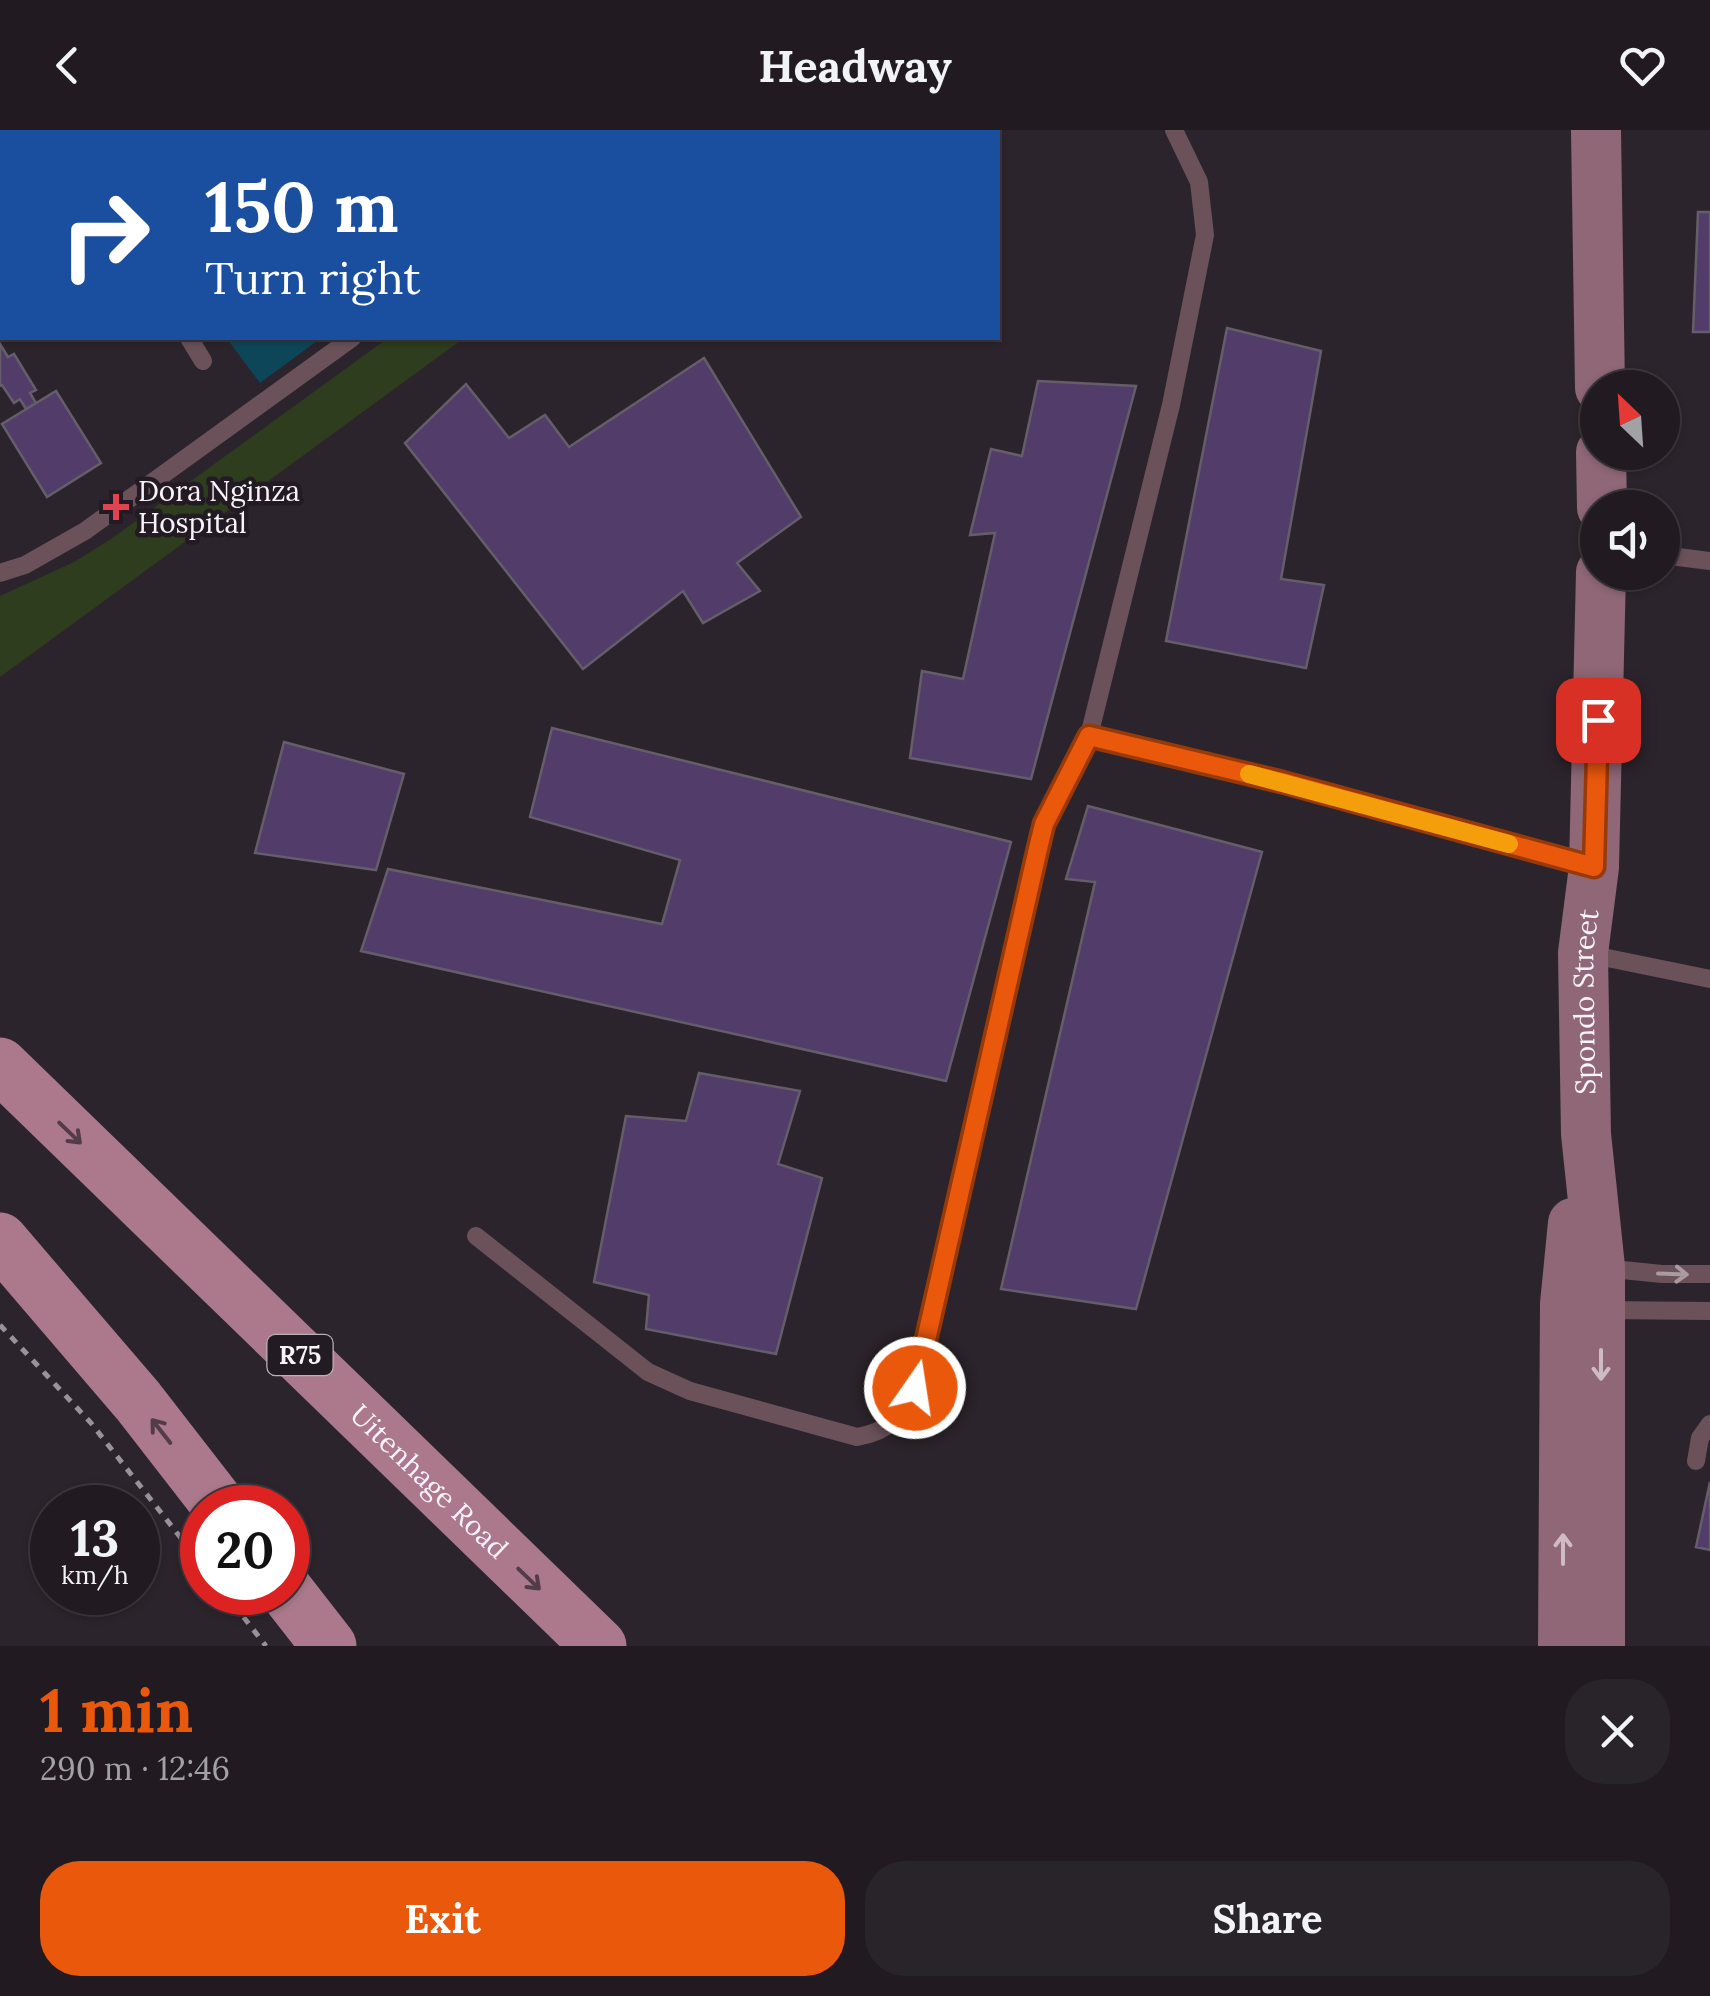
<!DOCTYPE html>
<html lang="en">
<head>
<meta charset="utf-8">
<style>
  :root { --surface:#211b21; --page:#29242a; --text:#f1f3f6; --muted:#a2a1a5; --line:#3e393f; --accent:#ea580c }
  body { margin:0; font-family:Lora,serif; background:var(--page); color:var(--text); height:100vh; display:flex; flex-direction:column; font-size:38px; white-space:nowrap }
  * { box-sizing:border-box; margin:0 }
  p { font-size:32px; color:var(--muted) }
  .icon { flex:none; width:55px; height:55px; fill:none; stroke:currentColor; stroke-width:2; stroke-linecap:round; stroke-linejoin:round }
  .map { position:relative; height:1516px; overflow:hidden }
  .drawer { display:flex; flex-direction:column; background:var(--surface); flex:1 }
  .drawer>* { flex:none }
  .guide { position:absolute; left:0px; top:0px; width:1000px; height:210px; box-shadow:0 2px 8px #0004,0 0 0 2px var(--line); background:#1a4fa0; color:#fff; overflow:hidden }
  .needle { width:65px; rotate:335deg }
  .fabs { position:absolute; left:1580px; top:240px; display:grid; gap:20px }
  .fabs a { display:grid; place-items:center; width:100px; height:100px; border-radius:50%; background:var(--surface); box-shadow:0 2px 8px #0004,0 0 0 2px var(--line); font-size:50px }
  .speed { position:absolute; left:30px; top:1355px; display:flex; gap:20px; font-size:50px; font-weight:700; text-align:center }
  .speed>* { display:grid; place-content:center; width:130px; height:130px; border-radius:50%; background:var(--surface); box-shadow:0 2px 8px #0004,0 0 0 2px var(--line); line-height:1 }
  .speed small { font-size:25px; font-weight:400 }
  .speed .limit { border:15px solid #d22; background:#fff; color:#111 }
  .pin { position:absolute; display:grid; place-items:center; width:85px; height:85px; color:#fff; margin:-42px; border-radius:20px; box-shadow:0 5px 15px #0006 }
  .me { position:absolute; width:110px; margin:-55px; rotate:13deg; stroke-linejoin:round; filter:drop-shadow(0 0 8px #0008) }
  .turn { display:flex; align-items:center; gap:35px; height:210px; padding:0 40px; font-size:45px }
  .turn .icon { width:130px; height:130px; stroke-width:2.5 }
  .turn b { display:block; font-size:70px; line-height:85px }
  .round { display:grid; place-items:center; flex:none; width:105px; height:105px; border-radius:40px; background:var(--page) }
  .head { display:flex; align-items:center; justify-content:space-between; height:170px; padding:0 40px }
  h1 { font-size:60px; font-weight:700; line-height:75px; color:var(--accent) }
  .primary-button { display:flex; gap:20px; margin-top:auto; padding:20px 40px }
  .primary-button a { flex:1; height:115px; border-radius:40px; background:var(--accent); color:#fff; font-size:40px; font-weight:700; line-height:115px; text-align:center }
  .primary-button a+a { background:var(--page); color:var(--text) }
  header { display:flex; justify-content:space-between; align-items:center; height:130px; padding:0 40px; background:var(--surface); font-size:45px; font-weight:700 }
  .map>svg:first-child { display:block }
</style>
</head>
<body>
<header><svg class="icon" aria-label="back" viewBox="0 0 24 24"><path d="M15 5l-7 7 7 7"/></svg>Headway<svg class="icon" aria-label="heart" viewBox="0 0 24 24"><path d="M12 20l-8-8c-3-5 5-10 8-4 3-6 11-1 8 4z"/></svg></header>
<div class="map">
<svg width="1710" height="1516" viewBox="0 0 1710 1516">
  <rect width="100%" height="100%" fill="#2c242c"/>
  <path fill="#2d3d1d" d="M 582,0 L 747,0 L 581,2 Z
    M 388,208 L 464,208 L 0,547 L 0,466 L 74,432 L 111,409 Z"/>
  <path fill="#0e4659" d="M 232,208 L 321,208 L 260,253 L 228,210 Z"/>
  <path fill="#523c69" stroke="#635e6a" stroke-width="2.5" d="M 161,0 L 473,0 L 474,2 L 162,2 Z
    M 1698,82 L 1710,82 L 1710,202 L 1693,202 Z
    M 1227,198 L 1321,221 L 1281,449 L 1324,455 L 1306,538 L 1166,511 Z
    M 0,214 L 8,227 L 14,224 L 36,260 L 30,263 L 36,273 L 26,279 L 20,269 L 14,273 L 2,255 L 0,256 Z
    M 704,228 L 801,387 L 737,433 L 760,461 L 703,493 L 683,461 L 583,539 L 405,313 L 466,254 L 509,308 L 545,285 L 569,317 Z
    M 1038,251 L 1136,256 L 1031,649 L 910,628 L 922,541 L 963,549 L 995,403 L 970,405 L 991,319 L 1022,326 Z
    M 56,261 L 101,333 L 47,367 L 2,294 Z
    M 552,598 L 1011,712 L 946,951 L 361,821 L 388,739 L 662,794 L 680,730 L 530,687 Z
    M 284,612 L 404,644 L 376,740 L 255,723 Z
    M 1088,676 L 1262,722 L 1136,1179 L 1001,1159 L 1095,752 L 1066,749 Z
    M 699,943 L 800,961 L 778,1034 L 822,1048 L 776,1224 L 646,1199 L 649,1165 L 594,1152 L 626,986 L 686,991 Z
    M 1710,1352 L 1710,1420 L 1696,1417 Z"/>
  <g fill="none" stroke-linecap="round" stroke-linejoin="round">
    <path stroke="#999299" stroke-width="5" stroke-dasharray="8 8" stroke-linecap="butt" d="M 0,1195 L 91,1293 L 202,1435
      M 224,1462 L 266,1516"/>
    <path stroke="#6a515a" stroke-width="18" d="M 62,0 L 63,2
      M 551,2 L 552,0
      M 189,208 L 203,231
      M 1662,425 L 1710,431
      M 0,443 L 25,435 L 85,401 L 352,208
      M 1089,606 L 1282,652 L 1589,736
      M 1588,824 L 1710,849
      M 476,1106 L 648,1242 L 690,1261 L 857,1307 C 890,1301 901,1287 915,1258 L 1029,751 L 1044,694 L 1089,606 L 1171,275 L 1205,105 L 1199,52 L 1174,0
      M 1603,1138 L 1662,1144 L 1710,1144
      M 1601,1180 L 1710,1181
      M 1696,1331 L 1700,1308 L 1710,1294"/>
    <g stroke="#8f6776" stroke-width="50">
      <path d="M 1596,0 L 1600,258"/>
      <path d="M 1601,322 L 1602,378"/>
      <path d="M 1563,1516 L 1565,1174 L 1573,1093"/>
      <path id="s1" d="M 1600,1516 L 1600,1137 L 1586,1004 L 1583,823 L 1594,737 L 1601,442"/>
    </g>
    <g stroke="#ab798b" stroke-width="55">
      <path id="s2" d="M 0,935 L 599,1516"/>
      <path d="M 0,1110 L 138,1271 L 221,1378"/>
      <path d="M 287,1462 L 329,1516"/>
    </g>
  </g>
  <defs><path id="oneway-shaft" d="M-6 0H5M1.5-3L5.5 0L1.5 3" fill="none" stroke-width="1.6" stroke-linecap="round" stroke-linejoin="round" transform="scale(2.5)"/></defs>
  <g stroke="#523c47">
    <use href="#oneway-shaft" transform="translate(70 1003) rotate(44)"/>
    <use href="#oneway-shaft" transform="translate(161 1301) rotate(-128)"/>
    <use href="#oneway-shaft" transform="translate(529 1449) rotate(44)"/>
  </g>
  <use stroke="#aa9aa1" href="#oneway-shaft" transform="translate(1673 1144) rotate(2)"/>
  <g stroke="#cebbc4">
    <use href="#oneway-shaft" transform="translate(1601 1235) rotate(90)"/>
    <use href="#oneway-shaft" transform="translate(1563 1419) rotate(-90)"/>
  </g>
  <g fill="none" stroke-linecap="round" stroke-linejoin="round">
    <g stroke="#983908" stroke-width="25">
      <path id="route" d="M 915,1258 L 1037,723 L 1044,694 L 1089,606 L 1282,652 L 1594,737 L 1598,590"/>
    </g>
    <use href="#route" stroke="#ea580c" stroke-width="18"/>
    <path stroke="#f59e0b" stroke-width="18" d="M 1249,644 L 1509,714"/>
  </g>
  <path fill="#e0444e" stroke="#221b23" stroke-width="4" d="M111 362h10v10h10v10h-10v10h-10v-10h-10v-10h10z"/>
  <g text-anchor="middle" stroke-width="9" stroke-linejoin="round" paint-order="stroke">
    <rect fill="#221b23" stroke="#b8b2b8" stroke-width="2.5" x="267.5" y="1205" width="65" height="40" rx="8"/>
    <g font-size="25" font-weight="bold" fill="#f8f3f8">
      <text x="300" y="1234">R75</text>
    </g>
    <g font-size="28" fill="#f8f3f8" stroke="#221b23" text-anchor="start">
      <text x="138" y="371">Dora Nginza<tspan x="138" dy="32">Hospital</tspan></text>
    </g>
    <g font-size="28" fill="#f8f3f8" stroke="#221b23">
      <text dy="10" stroke="none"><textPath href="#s1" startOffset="645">Spondo Street</textPath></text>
      <text dy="10" stroke="none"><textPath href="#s2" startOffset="598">Uitenhage Road</textPath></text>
    </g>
  </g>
</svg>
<div class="fabs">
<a><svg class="needle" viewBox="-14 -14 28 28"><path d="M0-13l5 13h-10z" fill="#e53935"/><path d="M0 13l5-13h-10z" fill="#a2a1a5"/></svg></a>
<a><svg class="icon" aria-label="sound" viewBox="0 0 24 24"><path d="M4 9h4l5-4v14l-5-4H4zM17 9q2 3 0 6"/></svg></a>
</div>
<div class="speed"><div>13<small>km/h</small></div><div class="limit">20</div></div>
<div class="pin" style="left:1598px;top:590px;background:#d93025"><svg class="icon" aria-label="arrive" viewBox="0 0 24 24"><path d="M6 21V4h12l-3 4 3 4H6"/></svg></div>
<svg class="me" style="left:915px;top:1258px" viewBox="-20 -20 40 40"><circle r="17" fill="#ea580c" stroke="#fff" stroke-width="3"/><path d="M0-11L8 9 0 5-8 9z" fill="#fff"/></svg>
<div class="guide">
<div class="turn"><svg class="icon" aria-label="right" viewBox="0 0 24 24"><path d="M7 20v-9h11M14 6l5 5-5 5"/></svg><div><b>150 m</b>Turn right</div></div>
</div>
</div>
<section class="drawer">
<div class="head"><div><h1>1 min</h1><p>290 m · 12:46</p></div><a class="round"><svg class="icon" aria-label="close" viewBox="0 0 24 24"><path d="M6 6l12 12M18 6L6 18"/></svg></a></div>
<div class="primary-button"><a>Exit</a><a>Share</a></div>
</section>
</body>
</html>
